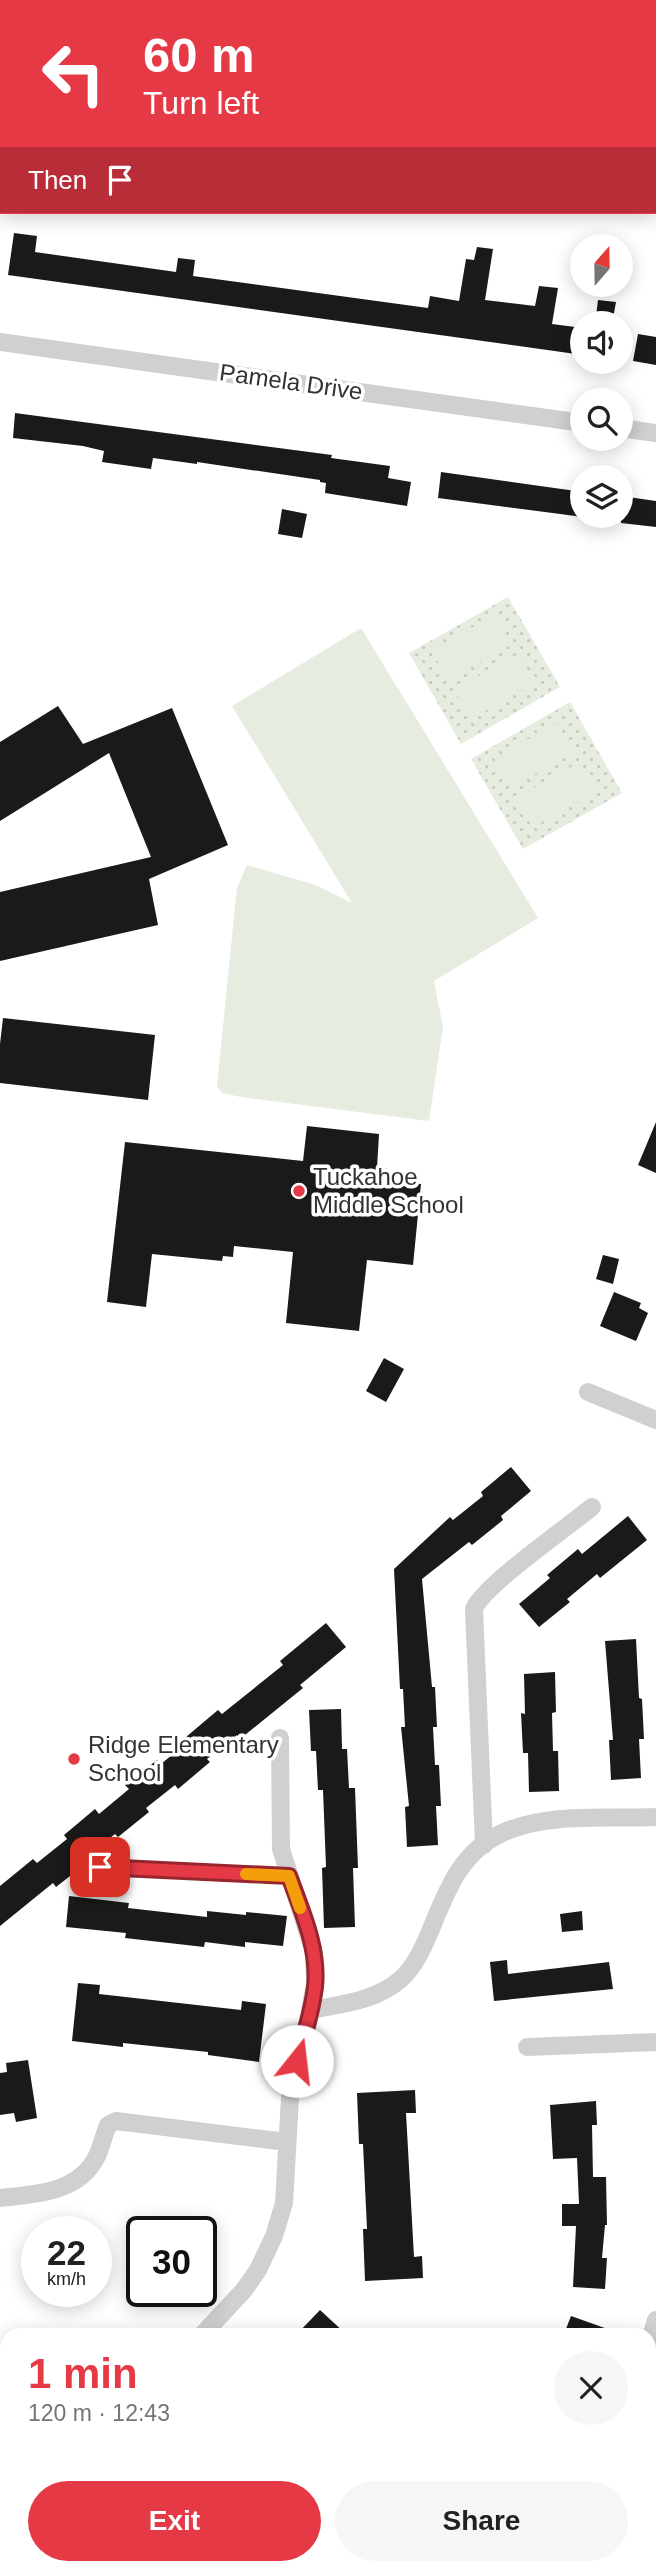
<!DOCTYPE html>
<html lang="en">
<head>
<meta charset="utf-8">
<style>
  :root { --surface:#fff; --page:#f6f6f6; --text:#202124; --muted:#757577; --accent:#e63946 }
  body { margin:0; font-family:Arial,sans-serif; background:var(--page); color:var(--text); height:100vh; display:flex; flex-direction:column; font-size:26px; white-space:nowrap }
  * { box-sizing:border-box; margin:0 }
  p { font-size:23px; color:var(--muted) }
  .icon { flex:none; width:38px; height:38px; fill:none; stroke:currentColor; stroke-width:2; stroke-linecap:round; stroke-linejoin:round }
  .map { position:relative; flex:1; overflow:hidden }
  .details { position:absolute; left:0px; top:2328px; width:656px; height:247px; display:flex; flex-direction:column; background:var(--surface); border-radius:21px 21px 0 0; box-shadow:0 4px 18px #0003 }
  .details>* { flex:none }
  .banner { position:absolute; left:0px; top:0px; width:656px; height:214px; box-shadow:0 4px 18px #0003; background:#e63946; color:#fff; overflow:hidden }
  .needle { width:46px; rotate:20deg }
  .fabs { position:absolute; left:570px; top:234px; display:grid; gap:14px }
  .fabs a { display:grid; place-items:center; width:63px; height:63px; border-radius:50%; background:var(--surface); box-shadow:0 4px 18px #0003; font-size:35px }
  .speed { position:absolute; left:21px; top:2216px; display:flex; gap:14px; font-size:35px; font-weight:700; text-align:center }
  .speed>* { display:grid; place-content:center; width:91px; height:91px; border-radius:50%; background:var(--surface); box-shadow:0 4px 18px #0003; line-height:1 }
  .speed small { font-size:18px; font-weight:400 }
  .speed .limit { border:4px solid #111; border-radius:10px; background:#fff; color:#111 }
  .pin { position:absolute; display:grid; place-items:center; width:60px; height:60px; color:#fff; margin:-30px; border-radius:14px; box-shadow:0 4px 10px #0006 }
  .me { position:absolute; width:77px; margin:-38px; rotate:16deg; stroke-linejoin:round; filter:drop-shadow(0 0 5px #0008) }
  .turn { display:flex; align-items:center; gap:24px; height:147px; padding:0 28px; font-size:32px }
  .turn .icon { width:91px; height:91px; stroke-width:2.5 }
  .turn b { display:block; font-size:49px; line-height:60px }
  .then { display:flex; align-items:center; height:66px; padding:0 28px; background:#0003; gap:14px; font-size:26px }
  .round { display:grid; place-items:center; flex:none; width:74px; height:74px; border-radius:37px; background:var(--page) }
  .summary { display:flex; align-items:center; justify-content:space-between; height:119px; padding:0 28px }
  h1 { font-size:42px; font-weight:700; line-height:52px; color:var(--accent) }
  .primary-button { display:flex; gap:14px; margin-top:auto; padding:14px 28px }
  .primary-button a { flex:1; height:80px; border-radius:42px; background:var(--accent); color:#fff; font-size:28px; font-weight:700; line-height:80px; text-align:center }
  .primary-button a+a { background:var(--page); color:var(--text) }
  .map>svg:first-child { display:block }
</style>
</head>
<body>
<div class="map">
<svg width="656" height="2573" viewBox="0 0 656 2573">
  <defs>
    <pattern id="grass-dots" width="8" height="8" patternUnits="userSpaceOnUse" patternTransform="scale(1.75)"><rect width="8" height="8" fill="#e6ecdf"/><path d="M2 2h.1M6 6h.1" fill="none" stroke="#c6cbc0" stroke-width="1.8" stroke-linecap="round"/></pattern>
  </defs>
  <rect width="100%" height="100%" fill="#fff"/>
  <path fill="url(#grass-dots)" d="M 508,597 L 560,687 L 461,744 L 409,653 Z
    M 570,702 L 622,793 L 523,849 L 471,759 Z"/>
  <path fill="#e6ecdf" d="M 495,615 L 512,644 L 448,680 L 431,650 Z
    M 361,628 L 538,918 L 434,981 L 443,1027 L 429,1121 L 241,1097 L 222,1093 L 217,1086 L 237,888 L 247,865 L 315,885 L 352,903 L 232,706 Z
    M 518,654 L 535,683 L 471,719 L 454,690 Z
    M 557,723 L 574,752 L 510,788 L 494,758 Z
    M 580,762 L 597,792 L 533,827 L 516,798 Z"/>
  <path fill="#1a1a1a" d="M 14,233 L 37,236 L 35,252 L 176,272 L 178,258 L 195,260 L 193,276 L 428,308 L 430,296 L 459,301 L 466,259 L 474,260 L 477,247 L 493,249 L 485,300 L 535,306 L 539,286 L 558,288 L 552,324 L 583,328 L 583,355 L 8,275 Z
    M 598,300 L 616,302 L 612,324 L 595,324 Z
    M 638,334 L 656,337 L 656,365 L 633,361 Z
    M 15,413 L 332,455 L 331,458 L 390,466 L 388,478 L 411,482 L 407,506 L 325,493 L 326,483 L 320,482 L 320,480 L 197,462 L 197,464 L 153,458 L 151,469 L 102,462 L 104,451 L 83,446 L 13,438 Z
    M 441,472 L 583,492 L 583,517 L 438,498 Z
    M 621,496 L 656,501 L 656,527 L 621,523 Z
    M 282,509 L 307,514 L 302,538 L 278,534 Z
    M 58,706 L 83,744 L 172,708 L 228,845 L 149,879 L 158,925 L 0,961 L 0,892 L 151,857 L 109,753 L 0,821 L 0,742 Z
    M 3,1018 L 155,1035 L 148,1100 L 0,1083 L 0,1044 Z
    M 656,1122 L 656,1173 L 638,1165 Z
    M 307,1126 L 379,1134 L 377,1168 L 388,1169 L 387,1180 L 421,1184 L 413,1265 L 367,1260 L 359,1331 L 286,1323 L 293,1252 L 234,1246 L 233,1257 L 223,1256 L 222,1261 L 152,1254 L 146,1307 L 107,1302 L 125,1142 L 303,1161 Z
    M 603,1255 L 619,1259 L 613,1284 L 596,1279 Z
    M 614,1292 L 641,1303 L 639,1308 L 648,1313 L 636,1341 L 600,1326 Z
    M 384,1358 L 404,1369 L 386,1402 L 366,1391 Z
    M 511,1467 L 531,1491 L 501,1516 L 503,1520 L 472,1545 L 469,1542 L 422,1579 L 432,1687 L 435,1687 L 437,1727 L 433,1727 L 435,1765 L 439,1765 L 441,1806 L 436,1806 L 438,1845 L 407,1847 L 405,1807 L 409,1806 L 401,1727 L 405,1727 L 403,1689 L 400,1689 L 394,1569 L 450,1517 L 453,1520 L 483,1496 L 481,1492 Z
    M 628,1516 L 647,1540 L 600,1578 L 597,1574 L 567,1599 L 570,1602 L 539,1627 L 519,1604 L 550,1578 L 547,1575 L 578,1549 L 582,1554 Z
    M 326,1623 L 346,1647 L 300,1685 L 303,1688 L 240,1739 L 237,1735 L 207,1759 L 210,1762 L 178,1789 L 175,1785 L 146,1808 L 149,1812 L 118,1837 L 115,1834 L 85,1858 L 88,1862 L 56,1887 L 53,1883 L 0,1926 L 0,1886 L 33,1859 L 37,1863 L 67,1839 L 64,1835 L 95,1809 L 99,1814 L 129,1789 L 125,1785 L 157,1760 L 161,1764 L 189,1741 L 186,1737 L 218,1710 L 222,1714 L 283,1665 L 280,1661 Z
    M 636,1639 L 639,1698 L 642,1699 L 644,1739 L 639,1739 L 641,1778 L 611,1780 L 609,1740 L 613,1740 L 605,1641 Z
    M 555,1672 L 556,1712 L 552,1713 L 553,1751 L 558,1751 L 559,1791 L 529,1792 L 528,1753 L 523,1753 L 521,1713 L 525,1714 L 524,1674 Z
    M 341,1709 L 342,1749 L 347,1749 L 349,1788 L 355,1788 L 358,1868 L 353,1868 L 355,1927 L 324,1928 L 322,1868 L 326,1867 L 323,1790 L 318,1790 L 316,1751 L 311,1751 L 309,1710 Z
    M 69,1896 L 129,1903 L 128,1908 L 207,1917 L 207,1911 L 246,1915 L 246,1912 L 287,1916 L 283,1946 L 245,1942 L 245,1947 L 205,1942 L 204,1947 L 125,1938 L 126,1933 L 66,1927 Z
    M 582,1911 L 583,1930 L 562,1932 L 560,1914 Z
    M 507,1960 L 508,1974 L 609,1962 L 613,1989 L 494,2001 L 490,1962 Z
    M 78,1983 L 100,1985 L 99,1994 L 241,2010 L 242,2001 L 266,2004 L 259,2062 L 208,2055 L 208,2052 L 123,2043 L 123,2047 L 72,2041 Z
    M 28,2060 L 37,2118 L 16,2122 L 14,2113 L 0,2115 L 0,2073 L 7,2072 L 6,2063 Z
    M 415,2090 L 416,2113 L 406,2113 L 414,2257 L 422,2256 L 423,2278 L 365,2281 L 363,2229 L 367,2229 L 363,2144 L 359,2144 L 357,2093 Z
    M 596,2101 L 597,2125 L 592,2125 L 593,2177 L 606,2177 L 607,2225 L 605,2225 L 602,2258 L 607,2258 L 605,2289 L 573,2287 L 576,2226 L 562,2226 L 562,2204 L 579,2204 L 577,2158 L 553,2159 L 550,2105 Z
    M 320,2310 L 346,2334 L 297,2334 Z
    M 571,2316 L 616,2332 L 615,2334 L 564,2334 Z"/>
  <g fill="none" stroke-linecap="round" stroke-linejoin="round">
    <path stroke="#d0d0d0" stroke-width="9" d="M 100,1867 L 289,1876"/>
    <path stroke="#d0d0d0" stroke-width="18" d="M 0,2 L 5,2
      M 654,96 L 656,96
      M 0,342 L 583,423
      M 621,428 L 656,433
      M 588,1392 L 656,1420
      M 484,1845 L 474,1609 C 483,1586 569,1526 592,1507
      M 311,2010 C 342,2004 376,2001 401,1979 C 414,1967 422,1950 429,1934 C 446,1893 459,1853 502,1833 C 548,1812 607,1819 656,1817
      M 527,2047 L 656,2042
      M 0,2198 C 36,2194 79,2193 97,2156 C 101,2147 104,2135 108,2125 L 116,2121 L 287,2142
      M 203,2334 L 244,2290 L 258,2270 L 274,2236 L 284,2203 L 291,2081 L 308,2022 L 315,1984 L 314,1952 L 281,1849 L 280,1738
      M 649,2344 L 656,2320
      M 649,2414 L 656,2416
      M 0,2423 L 7,2426
      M 0,2553 L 7,2546
      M 492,2573 L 497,2567"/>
  </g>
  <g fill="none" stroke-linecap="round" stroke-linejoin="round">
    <g stroke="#96252e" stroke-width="18">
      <path id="route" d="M 100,1867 L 289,1876 C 302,1911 319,1949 315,1987 C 312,2012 304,2037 297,2061"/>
    </g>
    <use href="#route" stroke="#e63946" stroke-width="12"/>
    <path stroke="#f59e0b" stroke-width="12" d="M 246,1874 L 289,1876 L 300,1908"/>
  </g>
  <g fill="#e63946" stroke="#fff" stroke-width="2.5">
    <circle cx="299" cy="1191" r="7"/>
    <circle cx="74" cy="1759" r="7"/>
  </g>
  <g text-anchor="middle" stroke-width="7" stroke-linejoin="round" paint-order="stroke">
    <g font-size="24" fill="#333" stroke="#fff">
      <text transform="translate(291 382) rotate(8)" y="8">Pamela Drive</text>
    </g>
    <g font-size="24" fill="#333" stroke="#fff" text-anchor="start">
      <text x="313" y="1185">Tuckahoe<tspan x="313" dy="28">Middle School</tspan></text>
      <text x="88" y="1753">Ridge Elementary<tspan x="88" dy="28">School</tspan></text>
    </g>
  </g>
</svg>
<div class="fabs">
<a><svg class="needle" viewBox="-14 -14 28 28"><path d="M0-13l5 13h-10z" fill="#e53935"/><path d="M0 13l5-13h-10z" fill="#757577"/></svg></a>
<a><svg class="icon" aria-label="sound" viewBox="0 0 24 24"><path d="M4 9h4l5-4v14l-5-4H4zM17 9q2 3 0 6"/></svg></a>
<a><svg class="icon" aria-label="search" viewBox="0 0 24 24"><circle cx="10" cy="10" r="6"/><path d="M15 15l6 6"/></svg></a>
<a><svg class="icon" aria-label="layers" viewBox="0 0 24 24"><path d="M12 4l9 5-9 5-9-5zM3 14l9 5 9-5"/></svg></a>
</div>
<div class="speed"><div>22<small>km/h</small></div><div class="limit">30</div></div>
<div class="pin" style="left:100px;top:1867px;background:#d93025"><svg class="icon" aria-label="arrive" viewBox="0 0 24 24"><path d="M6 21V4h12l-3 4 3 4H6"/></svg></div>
<svg class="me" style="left:297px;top:2061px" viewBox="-20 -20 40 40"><circle r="19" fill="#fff"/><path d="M0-13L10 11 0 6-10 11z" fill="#e63946"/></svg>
<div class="banner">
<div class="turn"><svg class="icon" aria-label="left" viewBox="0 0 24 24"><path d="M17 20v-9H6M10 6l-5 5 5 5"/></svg><div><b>60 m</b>Turn left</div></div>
<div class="then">Then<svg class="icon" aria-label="arrive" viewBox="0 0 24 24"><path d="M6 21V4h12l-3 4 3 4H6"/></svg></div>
</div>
<section class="details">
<div class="summary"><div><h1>1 min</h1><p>120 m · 12:43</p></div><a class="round"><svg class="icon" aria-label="close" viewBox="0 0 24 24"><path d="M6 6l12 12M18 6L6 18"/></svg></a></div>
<div class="primary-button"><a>Exit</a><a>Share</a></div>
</section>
</div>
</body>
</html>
